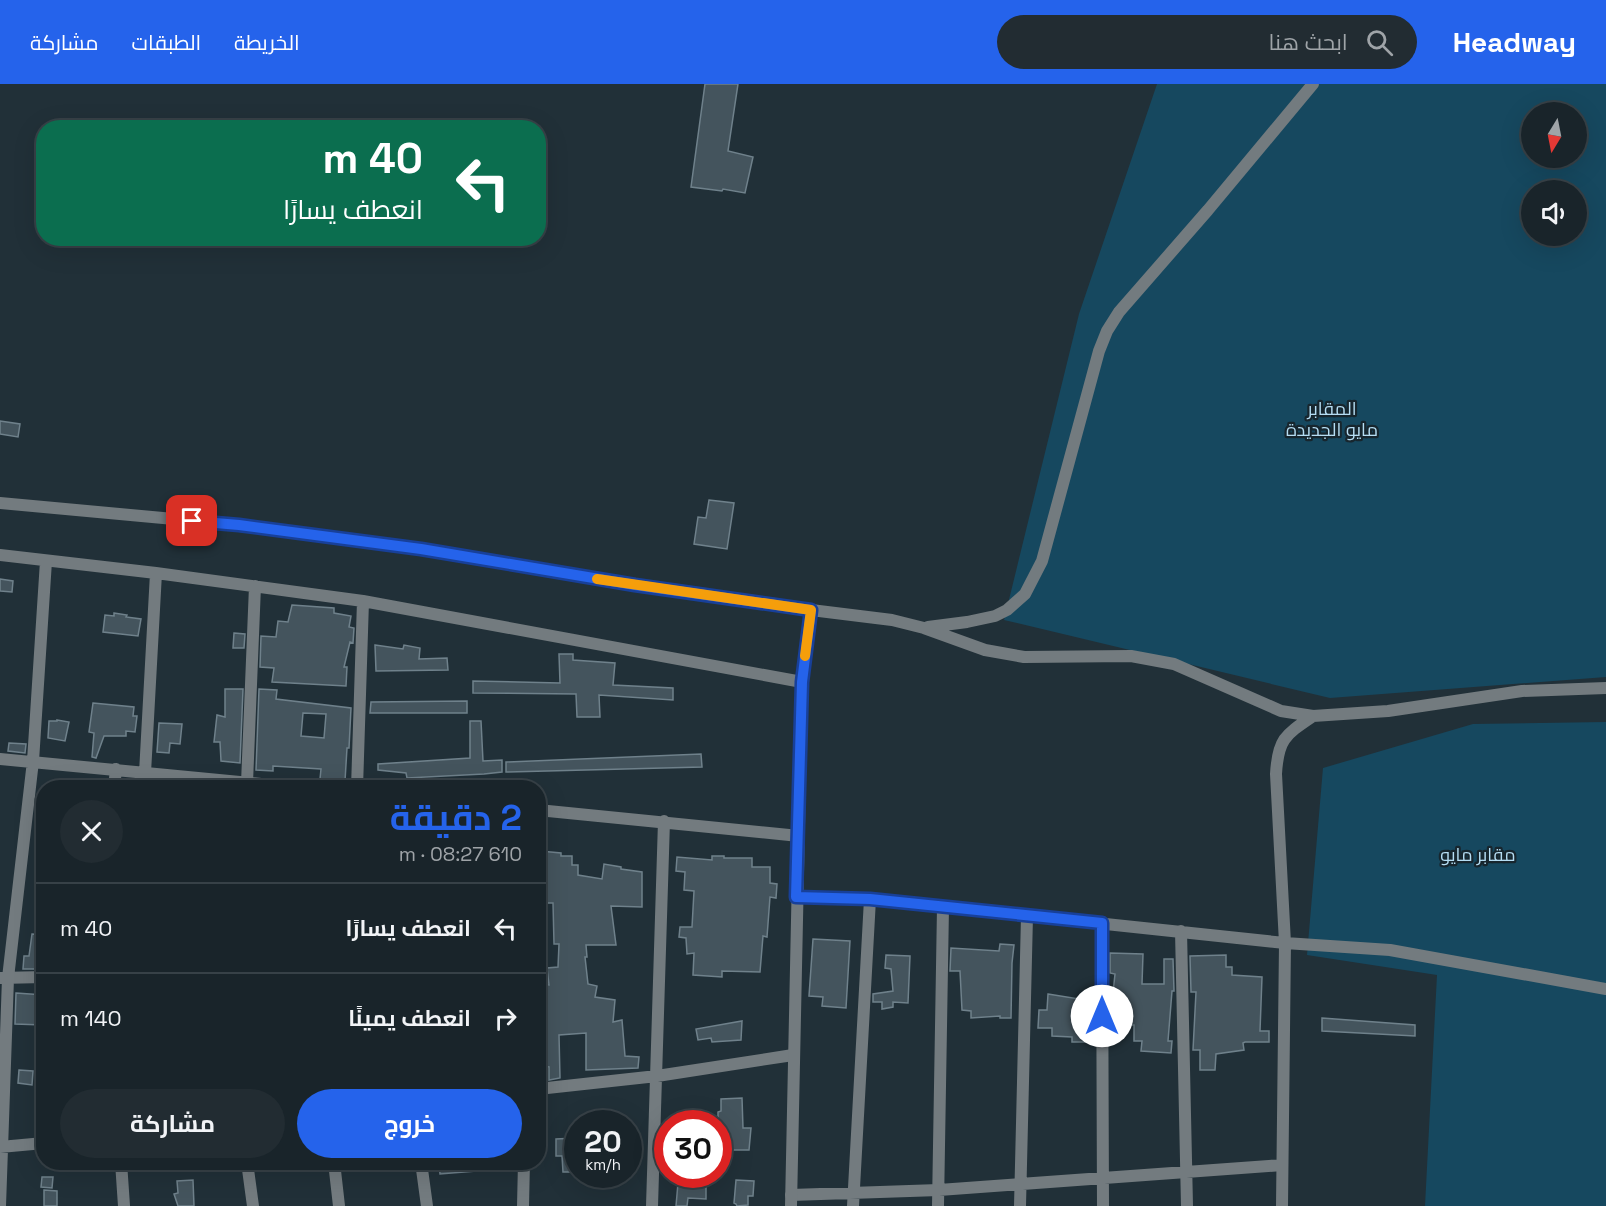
<!DOCTYPE html>
<html lang="ar">
<head>
<meta charset="utf-8">
<style>
  :root { --surface:#19242a; --page:#222c32; --text:#f1f3f6; --muted:#9fa4a8; --line:#374147; --accent:#2563eb }
  body { margin:0; font-family:"Space Grotesk",Cairo,sans-serif; background:var(--page); color:var(--text); direction:rtl; height:100vh; display:flex; flex-direction:column; font-size:22px; white-space:nowrap }
  * { box-sizing:border-box; margin:0 }
  p { font-size:20px; color:var(--muted) }
  .icon { flex:none; width:33px; height:33px; fill:none; stroke:currentColor; stroke-width:2; stroke-linecap:round; stroke-linejoin:round }
  .map { position:relative; flex:1; overflow:hidden; direction:ltr }
  .sheet { position:absolute; left:36px; top:696px; width:510px; height:390px; display:flex; flex-direction:column; background:var(--surface); border-radius:24px; box-shadow:0 6px 24px #0002,0 0 0 2px var(--line); direction:rtl }
  .sheet>* { flex:none }
  .banner { position:absolute; left:36px; top:36px; width:510px; height:126px; border-radius:24px; box-shadow:0 6px 24px #0002,0 0 0 2px var(--line); direction:rtl; background:#0b6e4f; color:#fff; overflow:hidden }
  .needle { width:39px; rotate:190deg }
  .fabs { position:absolute; left:1521px; top:18px; display:grid; gap:12px }
  .fabs a { display:grid; place-items:center; width:66px; height:66px; border-radius:50%; background:var(--surface); box-shadow:0 6px 24px #0002,0 0 0 2px var(--line); font-size:30px }
  .speed { position:absolute; left:564px; top:1026px; display:flex; gap:12px; font-size:30px; font-weight:700; text-align:center }
  .speed>* { display:grid; place-content:center; width:78px; height:78px; border-radius:50%; background:var(--surface); box-shadow:0 6px 24px #0002,0 0 0 2px var(--line); line-height:1 }
  .speed small { font-size:15px; font-weight:400 }
  .speed .limit { border:9px solid #d22; background:#fff; color:#111 }
  .pin { position:absolute; display:grid; place-items:center; width:51px; height:51px; color:#fff; margin:-26px; border-radius:12px; box-shadow:0 3px 9px #0006 }
  .me { position:absolute; width:66px; margin:-33px; rotate:0deg; stroke-linejoin:round; filter:drop-shadow(0 0 4px #0008) }
  .turn { display:flex; align-items:center; gap:21px; height:126px; padding:0 24px; font-size:27px }
  .turn .icon { width:78px; height:78px; stroke-width:2.5 }
  .turn b { display:block; font-size:42px; line-height:51px }
  .round { display:grid; place-items:center; flex:none; width:63px; height:63px; border-radius:32px; background:var(--page) }
  .headline { display:flex; align-items:center; justify-content:space-between; height:102px; padding:0 24px }
  h1 { font-size:36px; font-weight:700; line-height:45px; color:var(--accent) }
  .primary-button { display:flex; gap:12px; margin-top:auto; padding:12px 24px }
  .primary-button a { flex:1; height:69px; border-radius:36px; background:var(--accent); color:#fff; font-size:24px; font-weight:700; line-height:69px; text-align:center }
  .primary-button a+a { background:var(--page); color:var(--text) }
  ul { padding:0; list-style:none }
  li { display:flex; align-items:center; gap:18px; height:90px; padding:0 24px; border-top:2px solid var(--line) }
  li div { flex:1 }
  li b { display:block; font-size:22px }
  li em { font-style:normal }
  header { display:flex; align-items:center; gap:36px; box-sizing:border-box; height:84px; padding:0 30px; background:var(--accent); color:#fff }
  header strong { font-size:28px }
  nav { display:flex; gap:33px; margin-inline-start:auto; font-size:21px }
  .search { width:420px; height:54px; background:var(--page); display:flex; align-items:center; gap:15px; box-sizing:border-box; padding:0 21px; border-radius:33px; color:var(--muted); font-size:22px }
  .map>svg:first-child { display:block }
</style>
</head>
<body>
<header>
<strong>Headway</strong>
<div class="search"><svg class="icon" aria-label="search" viewBox="0 0 24 24"><circle cx="10" cy="10" r="6"/><path d="M15 15l6 6"/></svg>ابحث هنا</div>
<nav><a>الخريطة</a><a>الطبقات</a><a>مشاركة</a></nav>
</header>
<div class="map">
<svg width="1606" height="1122" viewBox="0 0 1606 1122">
  <rect width="100%" height="100%" fill="#213038"/>
  <path fill="#16485f" fill-rule="evenodd" d="M 1157,0 L 1606,0 L 1606,593 L 1330,614 L 1004,536 L 1079,230 ZM 1532,28 L 1576,28 L 1576,74 L 1532,74 ZM 1532,106 L 1576,106 L 1576,152 L 1532,152 Z
    M 1606,638 L 1606,1122 L 1425,1122 L 1437,891 L 1307,871 L 1323,684 L 1473,640 Z"/>
  <path fill="#44545d" stroke="#6f818b" stroke-width="1.5" fill-rule="evenodd" d="M 705,0 L 738,0 L 728,67 L 753,73 L 745,109 L 723,105 L 722,107 L 691,103 Z
    M 0,337 L 20,340 L 18,353 L 0,350 Z
    M 709,416 L 734,419 L 727,465 L 694,460 L 698,433 L 706,434 Z
    M 0,495 L 13,497 L 12,508 L 0,507 Z
    M 292,521 L 334,524 L 334,529 L 351,532 L 349,543 L 354,544 L 353,559 L 350,558 L 344,583 L 347,583 L 346,602 L 272,598 L 274,584 L 260,583 L 261,552 L 276,553 L 278,537 L 288,538 Z
    M 114,529 L 127,531 L 126,533 L 141,535 L 138,552 L 103,548 L 105,531 L 114,532 Z
    M 234,549 L 245,550 L 244,564 L 233,564 Z
    M 375,561 L 403,565 L 404,561 L 420,564 L 419,575 L 447,574 L 448,586 L 376,587 Z
    M 559,570 L 573,570 L 573,576 L 615,579 L 613,601 L 673,604 L 673,616 L 599,611 L 600,633 L 577,633 L 576,610 L 473,609 L 473,597 L 560,599 Z
    M 225,605 L 243,605 L 240,679 L 221,677 L 220,658 L 214,658 L 217,631 L 225,633 Z
    M 259,605 L 277,606 L 276,615 L 351,624 L 349,664 L 347,664 L 345,697 L 320,695 L 321,685 L 273,682 L 273,687 L 256,686 ZM 303,629 L 326,630 L 324,654 L 301,652 Z
    M 467,617 L 467,629 L 370,629 L 371,618 Z
    M 93,619 L 134,623 L 133,632 L 137,632 L 135,648 L 126,647 L 126,652 L 104,652 L 96,674 L 92,673 L 94,649 L 89,648 Z
    M 57,636 L 69,638 L 65,657 L 48,654 L 49,637 L 57,637 Z
    M 470,637 L 481,637 L 483,677 L 502,676 L 502,688 L 484,690 L 407,694 L 406,689 L 378,686 L 378,680 L 470,674 Z
    M 159,639 L 182,640 L 180,660 L 170,659 L 169,669 L 157,668 Z
    M 9,659 L 26,660 L 25,669 L 8,667 Z
    M 701,670 L 702,683 L 506,688 L 506,678 Z
    M 540,767 L 561,769 L 561,772 L 572,772 L 572,781 L 578,781 L 578,791 L 602,795 L 604,780 L 621,783 L 621,785 L 642,788 L 642,823 L 611,822 L 616,861 L 586,861 L 587,873 L 585,873 L 588,900 L 597,902 L 595,913 L 615,916 L 613,938 L 622,936 L 625,972 L 639,973 L 638,984 L 586,986 L 586,949 L 559,951 L 560,994 L 549,996 L 549,983 L 543,982 L 542,943 L 538,943 L 538,900 L 549,901 L 547,884 L 558,883 L 559,860 L 554,860 L 553,819 L 547,819 L 547,790 L 538,790 Z
    M 712,772 L 724,772 L 724,774 L 752,774 L 752,783 L 770,783 L 770,799 L 777,800 L 776,814 L 770,813 L 767,853 L 763,852 L 760,888 L 722,887 L 722,893 L 693,891 L 694,869 L 687,870 L 686,854 L 679,853 L 680,843 L 692,843 L 694,807 L 684,806 L 685,788 L 676,787 L 677,773 L 712,776 Z
    M 32,850 L 44,851 L 41,885 L 23,885 L 24,872 L 29,872 Z
    M 813,855 L 850,857 L 846,924 L 822,922 L 823,913 L 809,912 Z
    M 1000,860 L 1014,861 L 1012,879 L 1011,934 L 1000,934 L 1000,932 L 971,934 L 971,927 L 962,926 L 960,887 L 950,887 L 951,864 L 999,867 Z
    M 1110,869 L 1143,870 L 1142,900 L 1164,900 L 1164,875 L 1173,875 L 1174,907 L 1172,907 L 1168,957 L 1172,957 L 1171,969 L 1141,967 L 1142,957 L 1134,957 L 1134,941 L 1124,941 L 1124,937 L 1115,936 L 1115,909 L 1113,909 L 1115,890 L 1110,889 Z
    M 886,871 L 910,872 L 908,919 L 893,918 L 893,923 L 882,925 L 882,918 L 873,918 L 873,910 L 893,907 L 891,885 L 885,884 Z
    M 1226,871 L 1226,883 L 1232,883 L 1232,891 L 1262,893 L 1260,947 L 1269,947 L 1269,958 L 1245,958 L 1243,959 L 1244,966 L 1216,970 L 1215,986 L 1200,986 L 1200,966 L 1193,966 L 1196,908 L 1191,908 L 1190,872 Z
    M 16,909 L 44,911 L 43,941 L 15,940 Z
    M 1048,910 L 1092,917 L 1086,958 L 1072,958 L 1072,953 L 1052,952 L 1052,944 L 1038,944 L 1039,926 L 1047,926 Z
    M 1322,934 L 1415,941 L 1415,952 L 1322,947 Z
    M 742,937 L 741,956 L 712,958 L 711,954 L 698,956 L 696,945 Z
    M 19,986 L 33,987 L 32,1001 L 18,999 Z
    M 742,1014 L 743,1044 L 751,1044 L 749,1066 L 718,1066 L 718,1028 L 721,1027 L 721,1015 Z
    M 576,1054 L 578,1088 L 563,1088 L 562,1072 L 556,1072 L 556,1055 Z
    M 439,1078 L 476,1078 L 476,1087 L 440,1090 Z
    M 676,1090 L 689,1090 L 690,1095 L 706,1095 L 706,1115 L 688,1114 L 687,1122 L 676,1122 L 678,1099 Z
    M 42,1093 L 53,1093 L 52,1104 L 41,1103 Z
    M 193,1096 L 194,1122 L 178,1122 L 174,1110 L 178,1109 L 177,1097 Z
    M 736,1096 L 754,1097 L 753,1112 L 748,1112 L 748,1121 L 737,1122 L 736,1120 L 734,1119 Z
    M 44,1106 L 57,1107 L 57,1122 L 44,1122 Z"/>
  <g fill="none" stroke-linecap="round" stroke-linejoin="round">
    <path stroke="#737b7f" stroke-width="12" d="M 0,471 L 156,489 L 363,517 L 802,598
      M 811,526 L 892,536 L 924,544 L 985,566 L 1024,573 L 1131,572 L 1174,580 L 1281,627 L 1313,632 L 1388,627 L 1522,607 L 1606,604
      M 928,543 L 967,538 L 995,532 L 1007,526 L 1025,510 L 1042,477 L 1099,267 L 1107,247 L 1119,228 L 1208,126 L 1313,0
      M 1313,632 C 1285,651 1278,655 1276,690 L 1285,859 L 1390,866 L 1606,905
      M 0,675 L 303,704
      M 145,689 L 156,489
      M 247,699 L 255,502
      M 114,704 L 116,685
      M 357,704 L 363,517
      M 538,726 L 799,752
      M 797,813 L 870,815 L 1285,859 L 1282,1122
      M 1102,839 L 1103,1122
      M 1181,847 L 1187,1122
      M 0,894 L 44,893
      M 538,1005 L 657,992 L 793,971
      M 0,1063 L 44,1059
      M 121,1078 L 124,1122
      M 247,1078 L 253,1122
      M 334,1078 L 339,1122
      M 421,1078 L 427,1122
      M 791,1111 L 939,1106 L 1282,1081
      M 0,1122 L 8,894 L 33,677 L 46,477
      M 523,1122 L 524,1078
      M 652,1122 L 664,737
      M 853,1122 L 870,815
      M 938,1122 L 943,823
      M 1020,1122 L 1027,832"/>
    <path stroke="#737b7f" stroke-width="12" d="M 0,419 L 239,441 L 421,465 L 635,501 L 811,526 L 802,598 L 791,1122"/>
  </g>
  <g fill="none" stroke-linecap="round" stroke-linejoin="round">
    <g stroke="#184099" stroke-width="15">
      <path id="route" d="M 192,437 L 239,441 L 421,465 L 635,501 L 811,526 L 802,598 L 796,813 L 870,815 L 1102,839 L 1102,932"/>
    </g>
    <use href="#route" stroke="#2563eb" stroke-width="10"/>
    <path stroke="#f59e0b" stroke-width="10" d="M 597,495 L 811,526 L 805,572"/>
  </g>
  <g text-anchor="middle" stroke-width="4.5" stroke-linejoin="round" paint-order="stroke">
    <g font-size="18" fill="#b5ddf3" stroke="#17262e">
      <text x="1332" y="331">المقابر<tspan x="1332" dy="21">مايو الجديدة</tspan></text>
      <text x="1478" y="777">مقابر مايو</text>
    </g>
  </g>
</svg>
<div class="fabs">
<a><svg class="needle" viewBox="-14 -14 28 28"><path d="M0-13l5 13h-10z" fill="#e53935"/><path d="M0 13l5-13h-10z" fill="#9fa4a8"/></svg></a>
<a><svg class="icon" aria-label="sound" viewBox="0 0 24 24"><path d="M4 9h4l5-4v14l-5-4H4zM17 9q2 3 0 6"/></svg></a>
</div>
<div class="speed"><div>20<small>km/h</small></div><div class="limit">30</div></div>
<div class="pin" style="left:192px;top:437px;background:#d93025"><svg class="icon" aria-label="arrive" viewBox="0 0 24 24"><path d="M6 21V4h12l-3 4 3 4H6"/></svg></div>
<svg class="me" style="left:1102px;top:932px" viewBox="-20 -20 40 40"><circle r="19" fill="#fff"/><path d="M0-13L10 11 0 6-10 11z" fill="#2563eb"/></svg>
<div class="banner">
<div class="turn"><svg class="icon" aria-label="left" viewBox="0 0 24 24"><path d="M17 20v-9H6M10 6l-5 5 5 5"/></svg><div><b>40 m</b>انعطف يسارًا</div></div>
</div>
<section class="sheet">
<div class="headline"><div><h1>2 دقيقة</h1><p>610 m · 08:27</p></div><a class="round"><svg class="icon" aria-label="close" viewBox="0 0 24 24"><path d="M6 6l12 12M18 6L6 18"/></svg></a></div>
<ul>
<li><svg class="icon" aria-label="left" viewBox="0 0 24 24"><path d="M17 20v-9H6M10 6l-5 5 5 5"/></svg><div><b>انعطف يسارًا</b></div><em>40 m</em></li>
<li><svg class="icon" aria-label="right" viewBox="0 0 24 24"><path d="M7 20v-9h11M14 6l5 5-5 5"/></svg><div><b>انعطف يمينًا</b></div><em>140 m</em></li>
</ul>
<div class="primary-button"><a>خروج</a><a>مشاركة</a></div>
</section>
</div>
</body>
</html>
